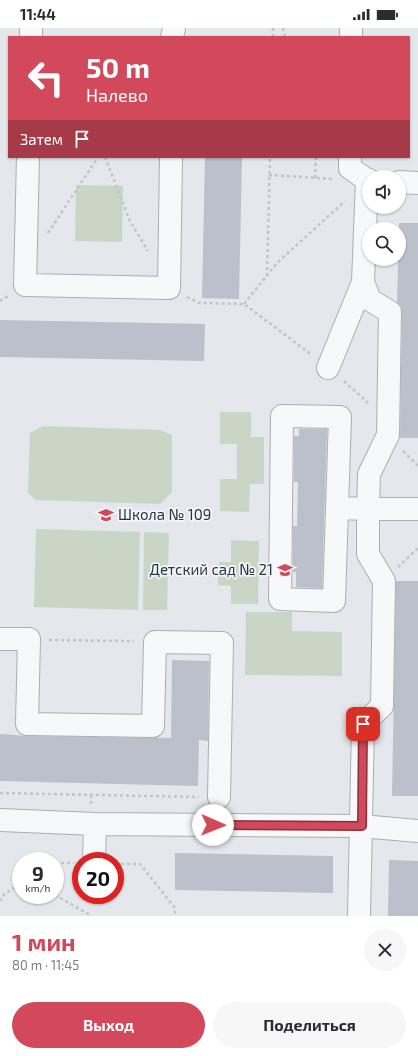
<!DOCTYPE html>
<html lang="ru">
<head>
<meta charset="utf-8">
<style>
  :root { --surface:#fff; --page:#f7f7f7; --text:#2b2b33; --muted:#7c7c81; --accent:#d1495b }
  body { margin:0; font-family:"Exo 2",sans-serif; background:var(--page); color:var(--text); height:100vh; display:flex; flex-direction:column; font-size:15px; white-space:nowrap }
  * { box-sizing:border-box; margin:0 }
  p { font-size:13px; color:var(--muted) }
  .icon { flex:none; width:22px; height:22px; fill:none; stroke:currentColor; stroke-width:2; stroke-linecap:round; stroke-linejoin:round }
  .map { position:relative; height:888px; overflow:hidden }
  .panel { display:flex; flex-direction:column; background:var(--surface); flex:1 }
  .panel>* { flex:none }
  .guide { position:absolute; left:8px; top:8px; width:402px; height:122px; border-radius:0px; box-shadow:0 1px 3px #0004; background:#d1495b; color:#fff; overflow:hidden }
  .buttons { position:absolute; left:362px; top:142px; display:grid; gap:8px }
  .buttons a { display:grid; place-items:center; width:44px; height:44px; border-radius:50%; background:var(--surface); box-shadow:0 1px 3px #0004; font-size:20px }
  .speed { position:absolute; left:12px; top:824px; display:flex; gap:8px; font-size:20px; font-weight:700; text-align:center }
  .speed>* { display:grid; place-content:center; width:52px; height:52px; border-radius:50%; background:var(--surface); box-shadow:0 1px 3px #0004; line-height:1 }
  .speed small { font-size:10px; font-weight:400 }
  .speed .limit { border:6px solid #d22; background:#fff; color:#111 }
  .pin { position:absolute; display:grid; place-items:center; width:34px; height:34px; color:#fff; margin:-17px; border-radius:8px; box-shadow:0 2px 6px #0006 }
  .me { position:absolute; width:44px; margin:-22px; rotate:91deg; stroke-linejoin:round; filter:drop-shadow(0 0 3px #0008) }
  .turn { display:flex; align-items:center; gap:14px; height:84px; padding:0 12px; font-size:18px }
  .turn .icon { width:52px; height:52px; stroke-width:2.5 }
  .turn b { display:block; font-size:28px; line-height:34px }
  .then { display:flex; align-items:center; height:38px; padding:0 12px; background:#0003; gap:8px; font-size:15px }
  .round { display:grid; place-items:center; flex:none; width:42px; height:42px; border-radius:21px; background:var(--page) }
  .overview { display:flex; align-items:center; justify-content:space-between; height:68px; padding:0 12px }
  h1 { font-size:24px; font-weight:700; line-height:30px; color:var(--accent) }
  .cta { display:flex; gap:8px; margin-top:auto; padding:8px 12px }
  .cta a { flex:1; height:46px; border-radius:24px; background:var(--accent); color:#fff; font-size:16px; font-weight:700; line-height:46px; text-align:center }
  .cta a+a { background:var(--page); color:var(--text) }
  .status { display:flex; justify-content:space-between; align-items:center; height:28px; padding:0 20px; background:var(--surface); direction:ltr }
  .status svg { height:11px; fill:currentColor }
  .map>svg:first-child { display:block }
</style>
</head>
<body>
<div class="status"><b>11:44</b><svg viewBox="0 0 49 12"><path d="M0 12V9h3v3zM5 12V6h3v6zM10 12V3h3v9zM15 12V0h3v12zM26 1h20v11H26zM47 4h2v5h-2z"/></svg></div>
<div class="map">
<svg width="418" height="888" viewBox="0 0 418 888">
  <rect width="100%" height="100%" fill="#e4e7ec"/>
  <path fill="#c9d6c5" d="M 76,157 L 123,158 L 122,214 L 75,213 Z
    M 220,384 L 251,384 L 251,409 L 264,409 L 264,456 L 250,456 L 249,484 L 220,483 L 220,451 L 237,451 L 237,416 L 220,416 Z
    M 43,398 L 160,402 L 172,407 L 172,464 L 160,476 L 36,472 L 28,465 L 30,405 Z
    M 36,501 L 140,504 L 138,582 L 34,579 Z
    M 144,504 L 169,505 L 167,582 L 143,582 Z
    M 231,512 L 259,513 L 258,576 L 231,576 L 231,558 L 218,557 L 219,534 L 231,534 Z
    M 246,584 L 292,584 L 292,603 L 342,604 L 342,648 L 245,647 Z"/>
  <path fill="#bbc0ca" d="M 205,129 L 242,129 L 239,271 L 202,270 Z
    M 399,195 L 418,195 L 418,410 L 400,410 L 402,284 L 401,278 L 397,274 Z
    M 0,292 L 205,296 L 204,333 L 0,329 Z
    M 299,401 L 327,401 L 322,560 L 296,559 L 296,544 L 293,544 L 293,498 L 297,498 L 298,454 L 294,454 L 294,408 L 299,408 Z
    M 396,553 L 418,553 L 418,768 L 392,768 Z
    M 172,632 L 209,633 L 208,713 L 199,712 L 198,758 L 0,753 L 0,706 L 27,708 L 171,710 Z
    M 175,825 L 333,828 L 333,865 L 175,862 Z
    M 389,832 L 418,833 L 418,888 L 388,888 Z"/>
  <g fill="none" stroke-linecap="round" stroke-linejoin="round">
    <g stroke="#a9aeb7" stroke-width="24">
      <path id="minor" d="M 31,9 L 31,0
        M 172,9 L 174,0
        M 351,9 L 351,0
        M 28,129 L 25,257 L 169,260 L 171,129
        M 350,129 L 350,140 L 367,152
        M 369,152 L 367,152 L 363,254 L 370,272 L 390,284 L 388,407 L 369,446 L 368,481 L 418,481
        M 399,154 L 418,155
        M 328,340 L 363,254
        M 282,388 L 340,389 L 334,573 L 280,571 Z
        M 337,480 L 368,481 L 368,526 L 384,553 L 382,678 L 363,696 L 359,888
        M 0,611 L 29,611 L 27,696 L 153,698 L 155,614 L 222,615 L 219,769
        M 0,792 L 95,796 L 361,798 L 418,803
        M 94,833 L 95,796"/>
    </g>
    <path stroke="#c2c5cb" stroke-width="2.5" stroke-dasharray="3 3" stroke-linecap="butt" d="M 283,0 L 285,9
      M 273,9 L 273,0
      M 105,129 L 130,193 L 148,223
      M 269,147 L 333,151
      M 315,150 L 316,129
      M 48,205 L 98,129
      M 267,248 L 270,129
      M 187,269 L 199,275 L 244,276 L 312,327
      M 0,273 L 8,268
      M 244,276 L 277,235 L 345,173
      M 344,353 L 368,375
      M 403,423 L 418,438
      M 398,539 L 418,520
      M 49,612 L 134,613
      M 0,765 L 199,769
      M 91,776 L 91,767
      M 55,835 L 74,835
      M 115,836 L 140,836 L 175,880 L 175,888
      M 55,867 L 92,888
      M 0,873 L 2,868 L 21,855"/>
    <use href="#minor" stroke="#f7f8fa" stroke-width="22"/>
  </g>
  <g fill="none" stroke-linecap="round" stroke-linejoin="round">
    <g stroke="#882f3b" stroke-width="10">
      <path id="route" d="M 213,797 L 362,798 L 363,696"/>
    </g>
    <use href="#route" stroke="#d1495b" stroke-width="7"/>
  </g>
  <defs>
    <g id="school-bare" transform="scale(1.2)"><path d="M0-5L7-2L0 1L-7-2ZM-4 1L0 2.5L4 1V4Q0 6-4 4Z" fill="#d1495b" stroke="#f4f6f9" stroke-width="2.5" paint-order="stroke"/></g>
  </defs>
  <g fill-rule="evenodd">
    <use href="#school-bare" x="106" y="487"/>
    <use href="#school-bare" x="285" y="542"/>
  </g>
  <g text-anchor="middle" stroke-width="3.5" stroke-linejoin="round" paint-order="stroke">
    <g font-size="15" fill="#2b3445" stroke="#f4f6f9" text-anchor="start">
      <text x="118" y="492">Школа № 109</text>
      <text x="273" y="547" text-anchor="end">Детский сад № 21</text>
    </g>
  </g>
</svg>
<div class="buttons">
<a><svg class="icon" aria-label="sound" viewBox="0 0 24 24"><path d="M4 9h4l5-4v14l-5-4H4zM17 9q2 3 0 6"/></svg></a>
<a><svg class="icon" aria-label="search" viewBox="0 0 24 24"><circle cx="10" cy="10" r="6"/><path d="M15 15l6 6"/></svg></a>
</div>
<div class="speed"><div>9<small>km/h</small></div><div class="limit">20</div></div>
<div class="pin" style="left:363px;top:696px;background:#d93025"><svg class="icon" aria-label="arrive" viewBox="0 0 24 24"><path d="M6 21V4h12l-3 4 3 4H6"/></svg></div>
<svg class="me" style="left:213px;top:797px" viewBox="-20 -20 40 40"><circle r="19" fill="#fff"/><path d="M0-13L10 11 0 6-10 11z" fill="#d1495b"/></svg>
<div class="guide">
<div class="turn"><svg class="icon" aria-label="left" viewBox="0 0 24 24"><path d="M17 20v-9H6M10 6l-5 5 5 5"/></svg><div><b>50 m</b>Налево</div></div>
<div class="then">Затем<svg class="icon" aria-label="arrive" viewBox="0 0 24 24"><path d="M6 21V4h12l-3 4 3 4H6"/></svg></div>
</div>
</div>
<section class="panel">
<div class="overview"><div><h1>1 мин</h1><p>80 m · 11:45</p></div><a class="round"><svg class="icon" aria-label="close" viewBox="0 0 24 24"><path d="M6 6l12 12M18 6L6 18"/></svg></a></div>
<div class="cta"><a>Выход</a><a>Поделиться</a></div>
</section>
</body>
</html>
